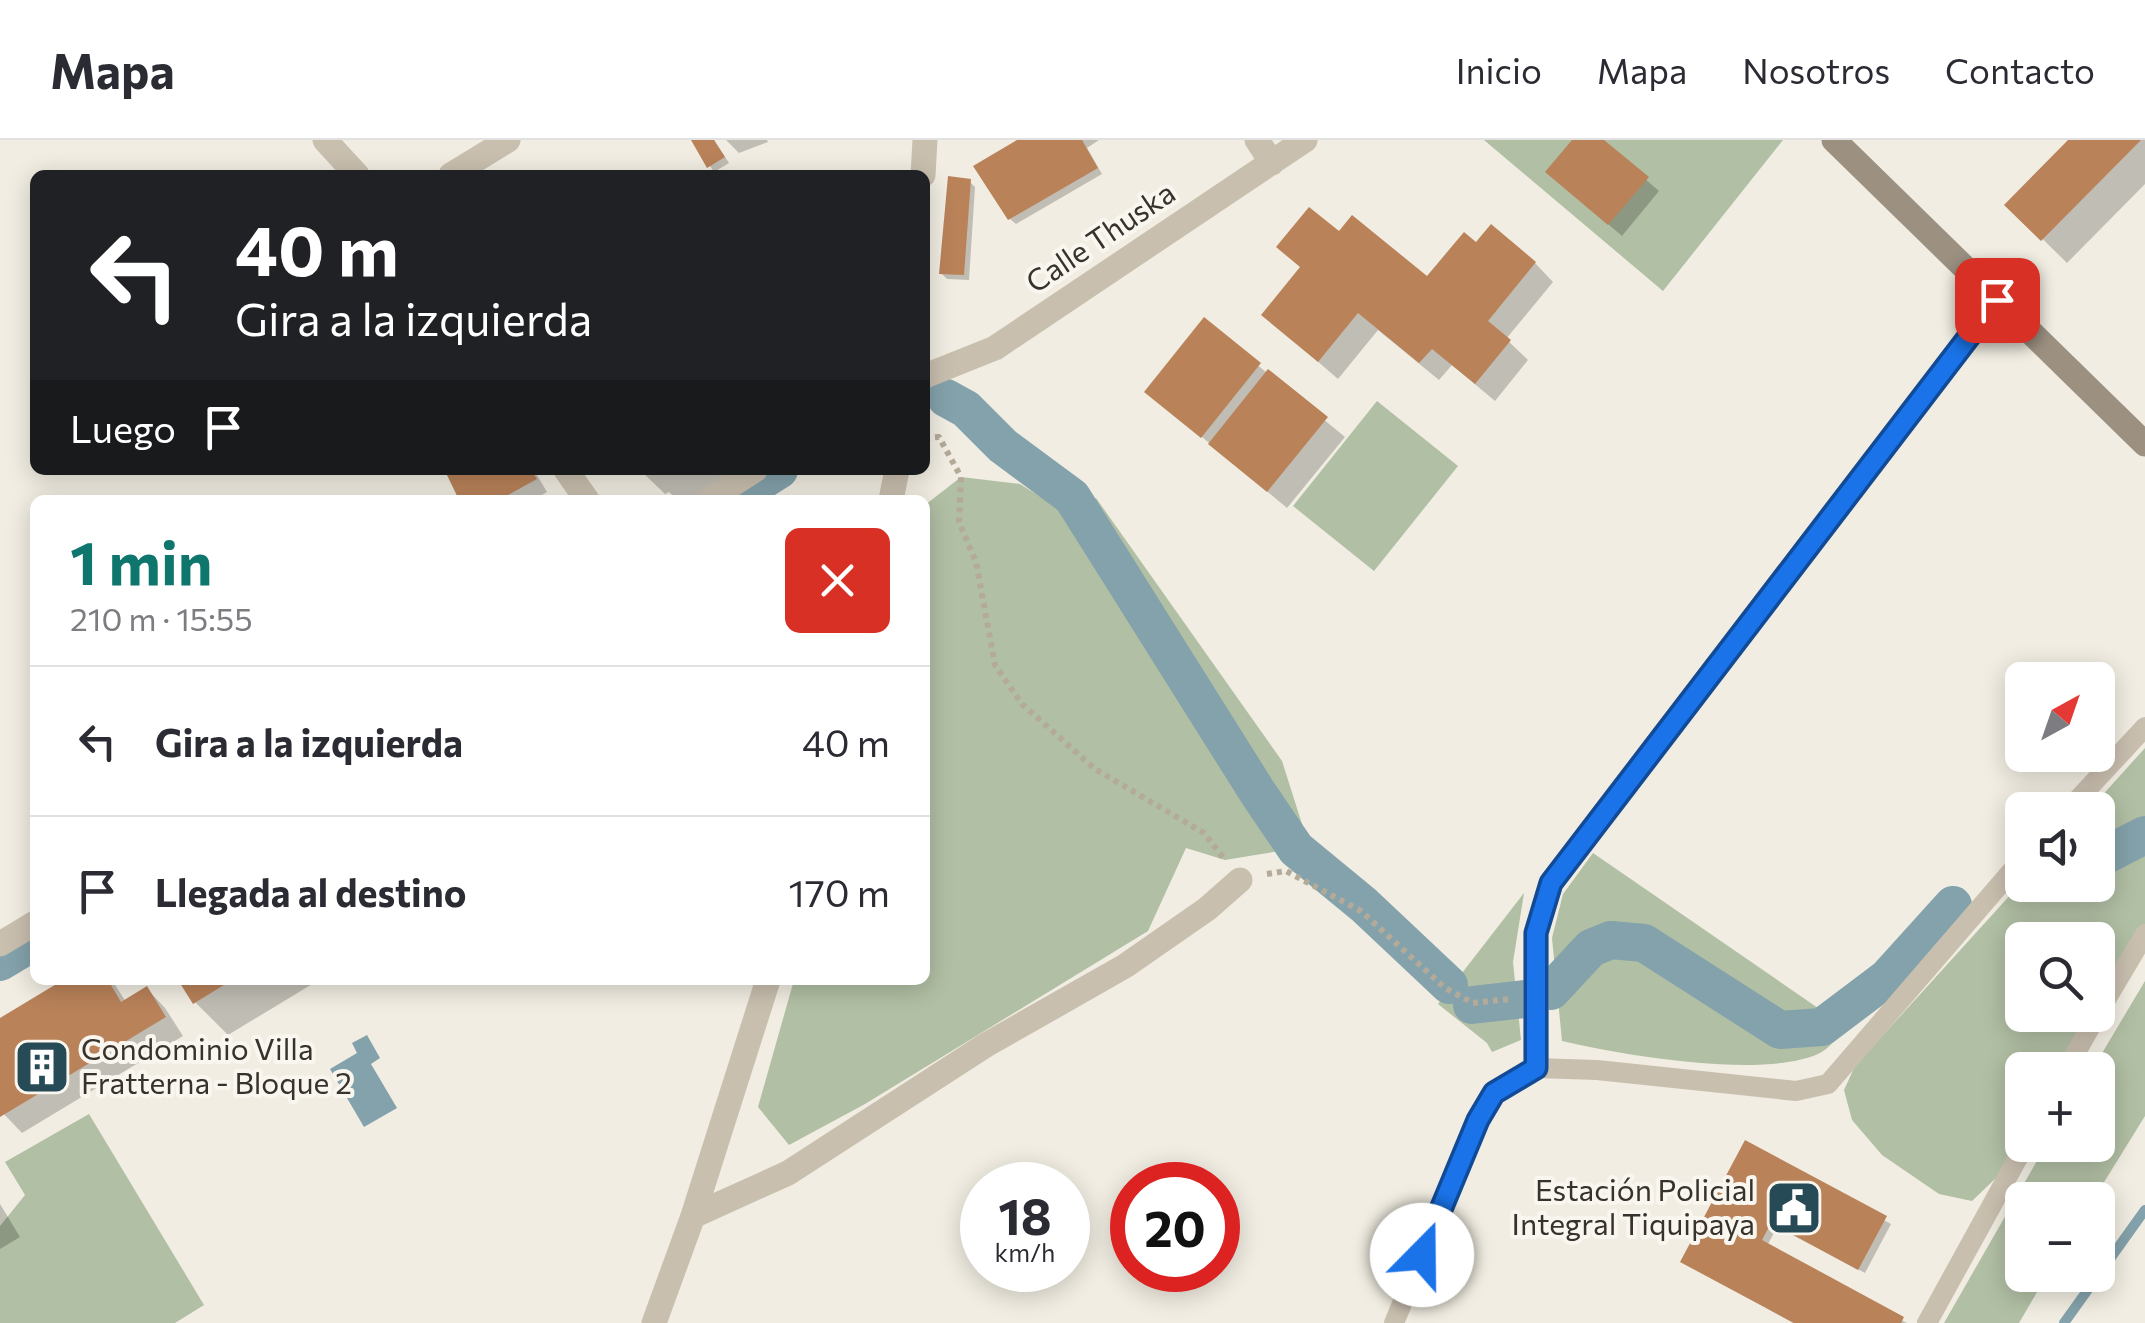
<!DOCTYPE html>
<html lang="es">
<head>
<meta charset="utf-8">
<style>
  :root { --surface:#fff; --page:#f7f7f7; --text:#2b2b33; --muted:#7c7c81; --line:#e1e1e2; --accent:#0f766e }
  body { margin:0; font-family:Commissioner,sans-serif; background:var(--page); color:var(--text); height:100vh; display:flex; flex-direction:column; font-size:38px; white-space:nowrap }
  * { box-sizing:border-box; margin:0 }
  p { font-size:32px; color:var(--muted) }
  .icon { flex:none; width:55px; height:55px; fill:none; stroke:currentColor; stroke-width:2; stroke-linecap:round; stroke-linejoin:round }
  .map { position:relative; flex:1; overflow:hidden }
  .panel { position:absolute; left:30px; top:355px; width:900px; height:490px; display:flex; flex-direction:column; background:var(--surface); border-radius:15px; box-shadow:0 5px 25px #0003 }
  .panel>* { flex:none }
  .top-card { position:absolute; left:30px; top:30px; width:900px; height:305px; border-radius:15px; box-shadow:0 5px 25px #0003; background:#202124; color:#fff; overflow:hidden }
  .needle { width:65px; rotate:40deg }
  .buttons { position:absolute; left:2005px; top:522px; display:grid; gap:20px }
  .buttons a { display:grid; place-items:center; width:110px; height:110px; border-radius:15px; background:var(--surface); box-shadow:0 5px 25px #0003; font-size:50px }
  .speed { position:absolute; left:960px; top:1022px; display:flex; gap:20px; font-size:50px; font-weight:700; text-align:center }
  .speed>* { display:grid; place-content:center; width:130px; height:130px; border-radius:50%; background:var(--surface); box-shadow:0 5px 25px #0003; line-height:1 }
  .speed small { font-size:25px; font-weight:400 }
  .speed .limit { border:15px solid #d22; background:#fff; color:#111 }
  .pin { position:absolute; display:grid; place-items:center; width:85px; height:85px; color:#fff; margin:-42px; border-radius:20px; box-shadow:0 5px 15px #0006 }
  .me { position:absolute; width:110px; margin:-55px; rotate:22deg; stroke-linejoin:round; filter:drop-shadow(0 0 8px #0008) }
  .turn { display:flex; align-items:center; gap:35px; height:210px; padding:0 40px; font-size:45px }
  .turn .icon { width:130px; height:130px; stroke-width:2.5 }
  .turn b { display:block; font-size:70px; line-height:85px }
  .then { display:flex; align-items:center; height:95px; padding:0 40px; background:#0003; gap:20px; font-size:38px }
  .round { display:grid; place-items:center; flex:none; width:105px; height:105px; border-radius:15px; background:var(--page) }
  .overview { display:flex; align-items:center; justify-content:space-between; height:170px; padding:0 40px }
  h1 { font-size:60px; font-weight:700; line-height:75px; color:var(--accent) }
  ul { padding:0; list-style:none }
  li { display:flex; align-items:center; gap:30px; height:150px; padding:0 40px; border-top:2px solid var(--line) }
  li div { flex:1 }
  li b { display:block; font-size:38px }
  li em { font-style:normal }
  header { display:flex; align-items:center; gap:60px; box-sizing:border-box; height:140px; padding:0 50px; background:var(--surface); border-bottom:2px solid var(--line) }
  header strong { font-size:48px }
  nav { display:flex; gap:55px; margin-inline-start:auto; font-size:35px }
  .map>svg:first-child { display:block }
</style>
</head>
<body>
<header>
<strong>Mapa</strong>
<nav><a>Inicio</a><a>Mapa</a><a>Nosotros</a><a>Contacto</a></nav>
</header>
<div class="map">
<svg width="2145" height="1183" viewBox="0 0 2145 1183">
  <rect width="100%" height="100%" fill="#f1ede2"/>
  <path fill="#b1bfa4" d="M 1484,0 L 1783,0 L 1663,151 Z
    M 1377,261 L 1458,326 L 1374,431 L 1293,366 Z
    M 961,337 L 1020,344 L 1063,371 L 1096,358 L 1282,621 L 1309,706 L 1225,720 L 1186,708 L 1148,791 L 865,964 L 789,1005 L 758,967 L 794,840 L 925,840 L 925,365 Z
    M 2145,608 L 2145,789 L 2098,870 L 2098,800 L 2022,800 L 2022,875 L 2094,875 L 2062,930 L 2022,930 L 2022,996 L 1998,1036 L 1972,1061 L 1939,1054 L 1882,1015 L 1852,980 L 1844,950 L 1855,926 L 2022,742 L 2022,745 L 2098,745 L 2098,670 L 2089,670 Z
    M 1593,713 L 1847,888 C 1838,896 1828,910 1818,914 C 1762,939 1621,915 1562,901 L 1552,798 L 1563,754 Z
    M 1524,753 L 1513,822 L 1521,900 L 1492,912 L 1487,903 L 1438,864 Z
    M 2145,841 L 2145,976 L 2093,1060 L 2022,1060 L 2022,1135 L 2047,1135 L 2019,1183 L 1944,1183 L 2046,1005 L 2098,1005 L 2098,930 L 2092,930 Z
    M 89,974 L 204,1165 L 175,1183 L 0,1183 L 0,1086 L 25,1055 L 5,1022 Z"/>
  <path fill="#84a2ab" d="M 367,895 L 380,918 L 371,924 L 397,968 L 364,987 L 330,929 L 357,913 L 352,903 Z"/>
  <path fill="#0003" d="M 693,0 L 714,0 L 729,23 L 714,32 Z
    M 726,0 L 767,0 L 768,2 L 739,13 Z
    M 1022,0 L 1099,0 L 1087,8 L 1102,34 L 1016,84 L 1010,79 Z
    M 1576,0 L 1600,0 L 1659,51 L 1622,96 L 1561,44 Z
    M 2072,0 L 2145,0 L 2145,44 L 2067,123 L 2008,65 Z
    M 969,41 L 975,47 L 969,140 L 947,139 L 942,134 Z
    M 1339,95 L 1427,140 L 1477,105 L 1535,123 L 1553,142 L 1506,199 L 1528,220 L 1495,261 L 1452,225 L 1439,240 L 1378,190 L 1338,239 L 1264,175 Z
    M 1204,181 L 1345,297 L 1287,368 L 1148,252 Z
    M 459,330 L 534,330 L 547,352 L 533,360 L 461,360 Z
    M 640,330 L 724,330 L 732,343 L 705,360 L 678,360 L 669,352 L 665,354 Z
    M 68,840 L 112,840 L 126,862 L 147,849 L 165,868 L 183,896 L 22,993 L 0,970 L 0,881 Z
    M 181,840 L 319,840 L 228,895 L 195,862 Z
    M 1746,1004 L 1891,1084 L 1865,1133 L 1777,1087 L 1767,1106 L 1907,1183 L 1793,1183 L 1683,1121 Z
    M 0,1064 L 20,1097 L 0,1109 Z"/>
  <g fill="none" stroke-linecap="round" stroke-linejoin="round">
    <path stroke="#84a2ab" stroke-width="10" d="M 2064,1183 L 2145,1070"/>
    <path stroke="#84a2ab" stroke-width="38" d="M 946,258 L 966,269 L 1003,306 L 1072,357 L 1258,653 L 1296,709 L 1364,765 L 1449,845
      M 731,360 L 779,330
      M 2098,719 L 2145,695
      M 0,822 L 35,801
      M 1551,851 L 1591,808 L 1611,800 L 1644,803 L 1780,890 L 1822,887 L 1887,838 L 1953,765
      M 1472,865 L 1524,859"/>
  </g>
  <path fill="#b98259" d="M 691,0 L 714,0 L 725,17 L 707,28 Z
    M 1017,0 L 1082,0 L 1098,28 L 1008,80 L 973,26 Z
    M 1572,0 L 1604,0 L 1649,37 L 1608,85 L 1545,32 Z
    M 2068,0 L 2141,0 L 2041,101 L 2004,65 Z
    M 948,36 L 971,39 L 964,135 L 939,134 Z
    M 1309,67 L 1339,91 L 1352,75 L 1427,136 L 1464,92 L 1476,102 L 1491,84 L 1536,122 L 1488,181 L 1511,200 L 1475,244 L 1432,209 L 1419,223 L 1358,173 L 1318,222 L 1261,175 L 1300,127 L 1276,107 Z
    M 1204,177 L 1261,223 L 1201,298 L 1144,252 Z
    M 1268,229 L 1328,277 L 1267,352 L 1208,304 Z
    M 453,330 L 531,330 L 537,339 L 499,360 L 459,360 L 446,333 Z
    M 63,840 L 108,840 L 121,862 L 147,846 L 166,877 L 0,977 L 0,878 Z
    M 178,840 L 232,840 L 193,864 Z
    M 1745,1000 L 1887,1076 L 1858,1130 L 1771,1083 L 1762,1100 L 1904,1177 L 1901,1183 L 1794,1183 L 1680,1122 Z"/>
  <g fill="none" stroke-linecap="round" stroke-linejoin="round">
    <path stroke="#b4aa99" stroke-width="6" stroke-dasharray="5 5" stroke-linecap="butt" d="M 925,298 L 939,297 L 961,337 L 959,382 L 976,422 L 995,525 L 1022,564 L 1095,629 L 1204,693 L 1225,720
      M 1267,734 L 1286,731 L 1361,771 L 1445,848 L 1473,863 L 1510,859"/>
    <path stroke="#c9bfaf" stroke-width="20" d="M 2068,670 L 2145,587
      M 2098,873 L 2145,794
      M 2066,930 L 2097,875
      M 1394,1183 L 1478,980 L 1494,953 L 1536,928 L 1597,930 L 1796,951 L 1828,944 L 2022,719
      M 1927,1183 L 2025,1005"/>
    <path stroke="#c9bfaf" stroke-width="25" d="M 325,0 L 357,35
      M 1257,0 L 1272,23
      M 451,35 L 508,0
      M 923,35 L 925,0
      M 925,236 L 995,208 L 1305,0
      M 566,330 L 587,360
      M 708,360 L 755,330
      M 891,360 L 897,330
      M 0,804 L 35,783
      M 1536,928 L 1536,793 L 1551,743 L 1997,160
      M 693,1076 L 788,1033 L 986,905 L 1125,826 L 1207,769 L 1240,740
      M 654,1183 L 693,1076 L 768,840"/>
    <path stroke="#9c9081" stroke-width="25" d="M 1834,0 L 2145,304"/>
  </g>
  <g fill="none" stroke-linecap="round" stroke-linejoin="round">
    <g stroke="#114b97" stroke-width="25">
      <path id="route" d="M 1422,1115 L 1478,980 L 1494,953 L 1536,928 L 1536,793 L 1551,743 L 1997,160"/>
    </g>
    <use href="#route" stroke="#1a73e8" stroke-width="18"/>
  </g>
  <defs>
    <g id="building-square" transform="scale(2.875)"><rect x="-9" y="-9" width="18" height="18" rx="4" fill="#264a56" stroke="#f9f6ef"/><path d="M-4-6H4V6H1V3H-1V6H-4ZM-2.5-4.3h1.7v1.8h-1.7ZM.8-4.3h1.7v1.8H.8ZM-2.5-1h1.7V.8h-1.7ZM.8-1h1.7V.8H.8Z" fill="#fff"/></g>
    <g id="civic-square" transform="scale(2.875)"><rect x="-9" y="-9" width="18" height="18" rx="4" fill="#264a56" stroke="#f9f6ef"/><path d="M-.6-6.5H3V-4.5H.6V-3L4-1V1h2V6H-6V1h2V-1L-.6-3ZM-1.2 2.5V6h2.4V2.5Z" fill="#fff"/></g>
  </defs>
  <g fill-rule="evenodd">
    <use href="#building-square" x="42" y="927"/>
    <use href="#civic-square" x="1794" y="1068"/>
  </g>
  <g text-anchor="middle" stroke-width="8" stroke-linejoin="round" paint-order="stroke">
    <g font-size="30" fill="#38322c" stroke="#f9f6ef">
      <text transform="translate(1101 98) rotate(-34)" y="10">Calle Thuska</text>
    </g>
    <g font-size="30" fill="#38322c" stroke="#f9f6ef" text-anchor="start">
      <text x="81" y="920">Condominio Villa<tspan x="81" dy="34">Fratterna - Bloque 2</tspan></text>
      <text x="1755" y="1061" text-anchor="end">Estación Policial<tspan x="1755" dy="34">Integral Tiquipaya</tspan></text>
    </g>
  </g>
</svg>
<div class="buttons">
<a><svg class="needle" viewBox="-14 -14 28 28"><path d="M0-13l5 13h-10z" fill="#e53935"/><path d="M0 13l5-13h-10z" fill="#7c7c81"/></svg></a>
<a><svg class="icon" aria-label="sound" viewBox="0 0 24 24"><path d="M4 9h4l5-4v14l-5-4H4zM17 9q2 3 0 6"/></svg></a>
<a><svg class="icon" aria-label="search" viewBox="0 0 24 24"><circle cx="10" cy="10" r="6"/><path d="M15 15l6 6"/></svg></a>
<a>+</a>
<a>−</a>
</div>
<div class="speed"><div>18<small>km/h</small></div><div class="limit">20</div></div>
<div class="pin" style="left:1997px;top:160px;background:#d93025"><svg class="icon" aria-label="arrive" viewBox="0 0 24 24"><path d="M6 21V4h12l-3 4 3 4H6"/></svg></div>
<svg class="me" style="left:1422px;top:1115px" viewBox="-20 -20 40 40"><circle r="19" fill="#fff"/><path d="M0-13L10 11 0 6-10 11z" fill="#1a73e8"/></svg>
<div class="top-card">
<div class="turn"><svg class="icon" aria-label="left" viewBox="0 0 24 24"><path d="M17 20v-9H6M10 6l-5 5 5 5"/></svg><div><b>40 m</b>Gira a la izquierda</div></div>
<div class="then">Luego<svg class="icon" aria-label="arrive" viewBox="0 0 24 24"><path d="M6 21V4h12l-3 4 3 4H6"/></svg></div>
</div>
<section class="panel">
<div class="overview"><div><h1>1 min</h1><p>210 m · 15:55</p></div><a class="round" style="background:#d93025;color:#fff"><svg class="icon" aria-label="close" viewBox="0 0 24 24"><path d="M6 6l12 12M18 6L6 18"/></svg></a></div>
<ul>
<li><svg class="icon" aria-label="left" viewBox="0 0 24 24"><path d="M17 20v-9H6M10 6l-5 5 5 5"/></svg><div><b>Gira a la izquierda</b></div><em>40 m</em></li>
<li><svg class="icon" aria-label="arrive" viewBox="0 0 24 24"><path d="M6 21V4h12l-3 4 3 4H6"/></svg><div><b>Llegada al destino</b></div><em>170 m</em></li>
</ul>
</section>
</div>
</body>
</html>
